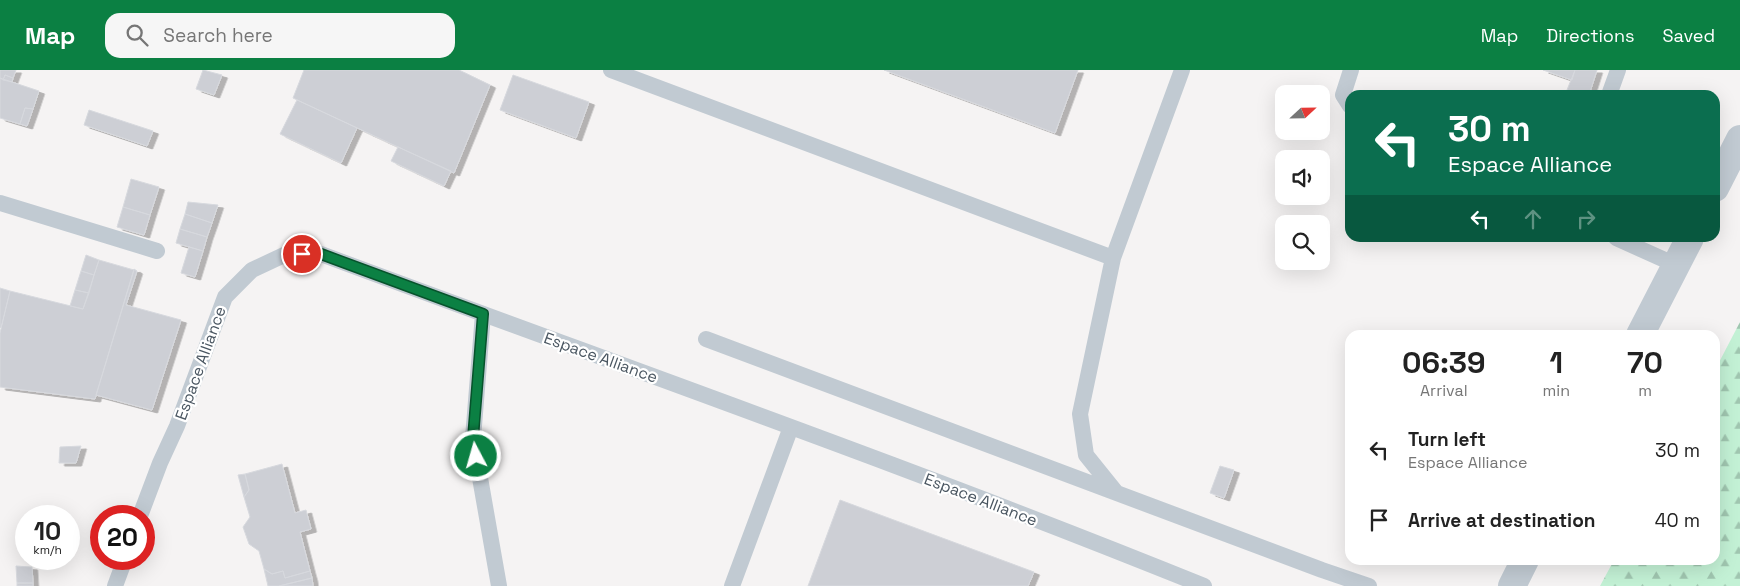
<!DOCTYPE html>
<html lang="en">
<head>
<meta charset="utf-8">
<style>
  :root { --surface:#fff; --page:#f6f6f6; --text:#222; --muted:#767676; --accent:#0b8043 }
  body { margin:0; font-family:"Space Grotesk",sans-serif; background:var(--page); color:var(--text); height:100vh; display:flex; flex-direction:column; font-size:19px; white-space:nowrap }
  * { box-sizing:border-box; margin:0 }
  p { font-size:16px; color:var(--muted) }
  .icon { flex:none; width:28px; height:28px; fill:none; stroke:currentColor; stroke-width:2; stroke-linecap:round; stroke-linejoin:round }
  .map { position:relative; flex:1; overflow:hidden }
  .sheet { position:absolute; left:1345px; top:260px; width:375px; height:235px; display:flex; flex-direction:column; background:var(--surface); border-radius:15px; box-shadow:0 5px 20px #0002 }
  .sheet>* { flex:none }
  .hud { position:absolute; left:1345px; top:20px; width:375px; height:152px; border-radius:15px; box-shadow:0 5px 20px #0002; background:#0b6e4f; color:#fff; overflow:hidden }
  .needle { width:32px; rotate:68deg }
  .controls { position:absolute; left:1275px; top:15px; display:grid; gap:10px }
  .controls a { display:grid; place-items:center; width:55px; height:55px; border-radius:10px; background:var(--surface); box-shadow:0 5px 20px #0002; font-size:25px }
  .speed { position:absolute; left:15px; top:435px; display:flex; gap:10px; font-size:25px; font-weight:700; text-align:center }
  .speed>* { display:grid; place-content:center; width:65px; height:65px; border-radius:50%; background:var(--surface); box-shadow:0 5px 20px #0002; line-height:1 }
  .speed small { font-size:12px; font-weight:400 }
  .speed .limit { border:8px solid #d22; background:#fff; color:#111 }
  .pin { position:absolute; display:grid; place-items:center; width:42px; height:42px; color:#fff; margin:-21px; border:2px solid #fff; border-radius:50%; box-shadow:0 1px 5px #0007 }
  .me { position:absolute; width:55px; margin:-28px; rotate:354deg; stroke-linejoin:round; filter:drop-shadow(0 0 4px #0008) }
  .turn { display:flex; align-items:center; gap:18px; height:105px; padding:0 20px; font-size:22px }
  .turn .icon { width:65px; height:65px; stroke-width:2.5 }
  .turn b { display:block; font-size:35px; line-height:42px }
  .lanes { display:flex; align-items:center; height:48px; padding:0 20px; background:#0003; justify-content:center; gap:25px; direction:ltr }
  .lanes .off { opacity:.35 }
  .eta { display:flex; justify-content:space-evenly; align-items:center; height:85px; text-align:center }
  .eta b { font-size:30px; font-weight:700; line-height:35px }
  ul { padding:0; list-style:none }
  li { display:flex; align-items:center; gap:15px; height:70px; padding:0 20px }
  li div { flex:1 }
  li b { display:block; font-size:19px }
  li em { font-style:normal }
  header { display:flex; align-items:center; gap:30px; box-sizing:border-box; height:70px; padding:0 25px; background:var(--accent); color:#fff }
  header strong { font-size:24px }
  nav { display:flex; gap:28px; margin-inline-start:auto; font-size:18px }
  .search { width:350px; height:45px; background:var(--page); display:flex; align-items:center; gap:12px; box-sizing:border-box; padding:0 18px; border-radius:15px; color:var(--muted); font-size:19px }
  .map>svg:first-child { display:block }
</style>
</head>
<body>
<header>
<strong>Map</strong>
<div class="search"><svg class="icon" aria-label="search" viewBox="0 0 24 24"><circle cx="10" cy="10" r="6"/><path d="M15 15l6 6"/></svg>Search here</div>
<nav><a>Map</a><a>Directions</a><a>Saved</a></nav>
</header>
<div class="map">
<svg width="1740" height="516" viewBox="0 0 1740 516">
  <defs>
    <pattern id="forest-firs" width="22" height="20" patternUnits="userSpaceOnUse" patternTransform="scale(1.25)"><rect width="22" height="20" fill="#c3f1d5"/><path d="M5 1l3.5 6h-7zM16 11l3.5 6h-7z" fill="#a0c6b0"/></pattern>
    <filter id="shadow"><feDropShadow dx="5.5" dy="3" stdDeviation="0" flood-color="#0004"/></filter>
  </defs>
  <rect width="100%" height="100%" fill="#f5f3f3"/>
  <path fill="url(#forest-firs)" d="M 1740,252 L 1740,516 L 1600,516 L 1614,490 L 1715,490 L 1715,300 Z"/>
  <path fill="#cdcfd5" stroke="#d7d9de" filter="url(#shadow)" d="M 0,0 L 16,0 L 13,8 L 5,5 L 3,10 L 0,8 Z
    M 203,0 L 222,5 L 214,25 L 196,19 Z
    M 304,0 L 459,0 L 490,15 L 454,103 L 293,28 Z
    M 884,0 L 1078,0 L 1055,63 Z
    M 1543,0 L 1575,0 L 1572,10 Z
    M 1575,0 L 1597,0 L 1589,25 L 1565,25 Z
    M 5,5 L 13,8 L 12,12 L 3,10 Z
    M 513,5 L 589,32 L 576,68 L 500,40 Z
    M 0,8 L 39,21 L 33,39 L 25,38 L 20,54 L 0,48 Z
    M 297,30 L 357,58 L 341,93 L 280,64 Z
    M 25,38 L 33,39 L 27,56 L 20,54 Z
    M 89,40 L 153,61 L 147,76 L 84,55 Z
    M 398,77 L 451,101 L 444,116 L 391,91 Z
    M 131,109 L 159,117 L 150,145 L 123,137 Z
    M 188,132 L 218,135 L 212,153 L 185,144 Z
    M 123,137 L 150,145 L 144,165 L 117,157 Z
    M 185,144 L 212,153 L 207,167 L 180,159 Z
    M 180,159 L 207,167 L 203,181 L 176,173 Z
    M 189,177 L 203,181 L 195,207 L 181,203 Z
    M 86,185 L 99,190 L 94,205 L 81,201 Z
    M 99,190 L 134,200 L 95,329 L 0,317 L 0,263 L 10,221 L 83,239 Z
    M 134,199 L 137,201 L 126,235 L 181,250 L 152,340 L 96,325 Z
    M 81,201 L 94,205 L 89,223 L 75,220 Z
    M 0,218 L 10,221 L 1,258 L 0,257 Z
    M 75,220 L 89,223 L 83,239 L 70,236 Z
    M 81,376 L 76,393 L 59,393 L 60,377 Z
    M 282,394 L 295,443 L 306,440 L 311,459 L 300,462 L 310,501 L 285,508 L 283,501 L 272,504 L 264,499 L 259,481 L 249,474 L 243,457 L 250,447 L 244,427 L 249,420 L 245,404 Z
    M 1220,396 L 1234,400 L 1224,428 L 1210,423 Z
    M 245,404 L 249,420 L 244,427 L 238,405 Z
    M 840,430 L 1034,502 L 1028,516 L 808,516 Z
    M 16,496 L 32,497 L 33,513 L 17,513 Z
    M 264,499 L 272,504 L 283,501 L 285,508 L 310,501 L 312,508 L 279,516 L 268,516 Z
    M 312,508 L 313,516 L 279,516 Z
    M 17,513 L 33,513 L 33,516 L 17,516 Z"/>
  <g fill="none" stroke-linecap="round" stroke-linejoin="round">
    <path stroke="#c1cad2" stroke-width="16" d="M 611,0 L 1113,188
      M 1609,25 L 1618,0
      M 1350,36 L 1343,25 L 1351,0
      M 0,133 L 157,181
      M 1616,168 L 1676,195
      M 483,244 L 473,368 L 499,516
      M 706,269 L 1322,500 L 1369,516
      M 1115,421 L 1086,385 L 1080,344 L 1113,188 L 1182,0
      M 140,446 L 160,393 L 177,356 L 225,227 L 252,200 L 284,185 L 321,184 C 616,294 913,398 1204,516
      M 115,516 L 125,489
      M 732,516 L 791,357"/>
    <path stroke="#c1cad2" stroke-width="28" d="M 1715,118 L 1740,69
      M 1640,265 L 1690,168
      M 1512,516 L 1525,490"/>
  </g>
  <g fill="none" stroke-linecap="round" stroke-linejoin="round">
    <g stroke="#07532c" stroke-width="12">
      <path id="route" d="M 302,184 L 321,184 L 483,244 L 473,368 L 476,386"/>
    </g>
    <use href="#route" stroke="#0b8043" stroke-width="9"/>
  </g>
  <g text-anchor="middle" stroke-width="4.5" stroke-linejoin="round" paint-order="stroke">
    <g font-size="16" fill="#4a5661" stroke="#fff">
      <text transform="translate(601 287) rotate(20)" y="6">Espace Alliance</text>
      <text transform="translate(200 293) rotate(-70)" y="6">Espace Alliance</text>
      <text transform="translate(981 429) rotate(21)" y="6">Espace Alliance</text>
    </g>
  </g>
</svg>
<div class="controls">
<a><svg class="needle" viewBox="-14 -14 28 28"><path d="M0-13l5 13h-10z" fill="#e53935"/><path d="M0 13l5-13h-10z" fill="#767676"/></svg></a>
<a><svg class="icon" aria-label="sound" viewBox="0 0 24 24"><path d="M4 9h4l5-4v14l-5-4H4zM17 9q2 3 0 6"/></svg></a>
<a><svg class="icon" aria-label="search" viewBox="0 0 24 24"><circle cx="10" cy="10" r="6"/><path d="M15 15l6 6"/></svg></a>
</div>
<div class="speed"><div>10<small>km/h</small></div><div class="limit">20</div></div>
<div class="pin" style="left:302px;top:184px;background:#d93025"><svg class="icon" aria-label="arrive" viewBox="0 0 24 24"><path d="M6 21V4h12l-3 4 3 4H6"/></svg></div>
<svg class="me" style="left:476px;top:386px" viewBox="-20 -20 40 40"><circle r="17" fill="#0b8043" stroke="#fff" stroke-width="3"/><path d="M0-11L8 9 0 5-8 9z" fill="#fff"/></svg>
<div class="hud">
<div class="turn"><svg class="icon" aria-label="left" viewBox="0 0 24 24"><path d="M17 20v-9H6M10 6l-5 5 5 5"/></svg><div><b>30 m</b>Espace Alliance</div></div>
<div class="lanes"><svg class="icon" aria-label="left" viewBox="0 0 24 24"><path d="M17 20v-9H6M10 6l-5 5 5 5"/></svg><svg class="icon off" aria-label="ahead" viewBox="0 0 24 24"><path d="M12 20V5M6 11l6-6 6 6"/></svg><svg class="icon off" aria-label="right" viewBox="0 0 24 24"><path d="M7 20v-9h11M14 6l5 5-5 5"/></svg></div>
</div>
<section class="sheet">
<div class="eta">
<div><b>06:39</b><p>Arrival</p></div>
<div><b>1</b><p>min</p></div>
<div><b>70</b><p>m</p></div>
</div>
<ul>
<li><svg class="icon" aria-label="left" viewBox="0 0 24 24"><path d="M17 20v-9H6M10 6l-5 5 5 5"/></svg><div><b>Turn left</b><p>Espace Alliance</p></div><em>30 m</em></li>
<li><svg class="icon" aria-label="arrive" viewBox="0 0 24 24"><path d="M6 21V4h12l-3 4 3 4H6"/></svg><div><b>Arrive at destination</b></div><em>40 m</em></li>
</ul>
</section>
</div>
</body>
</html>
